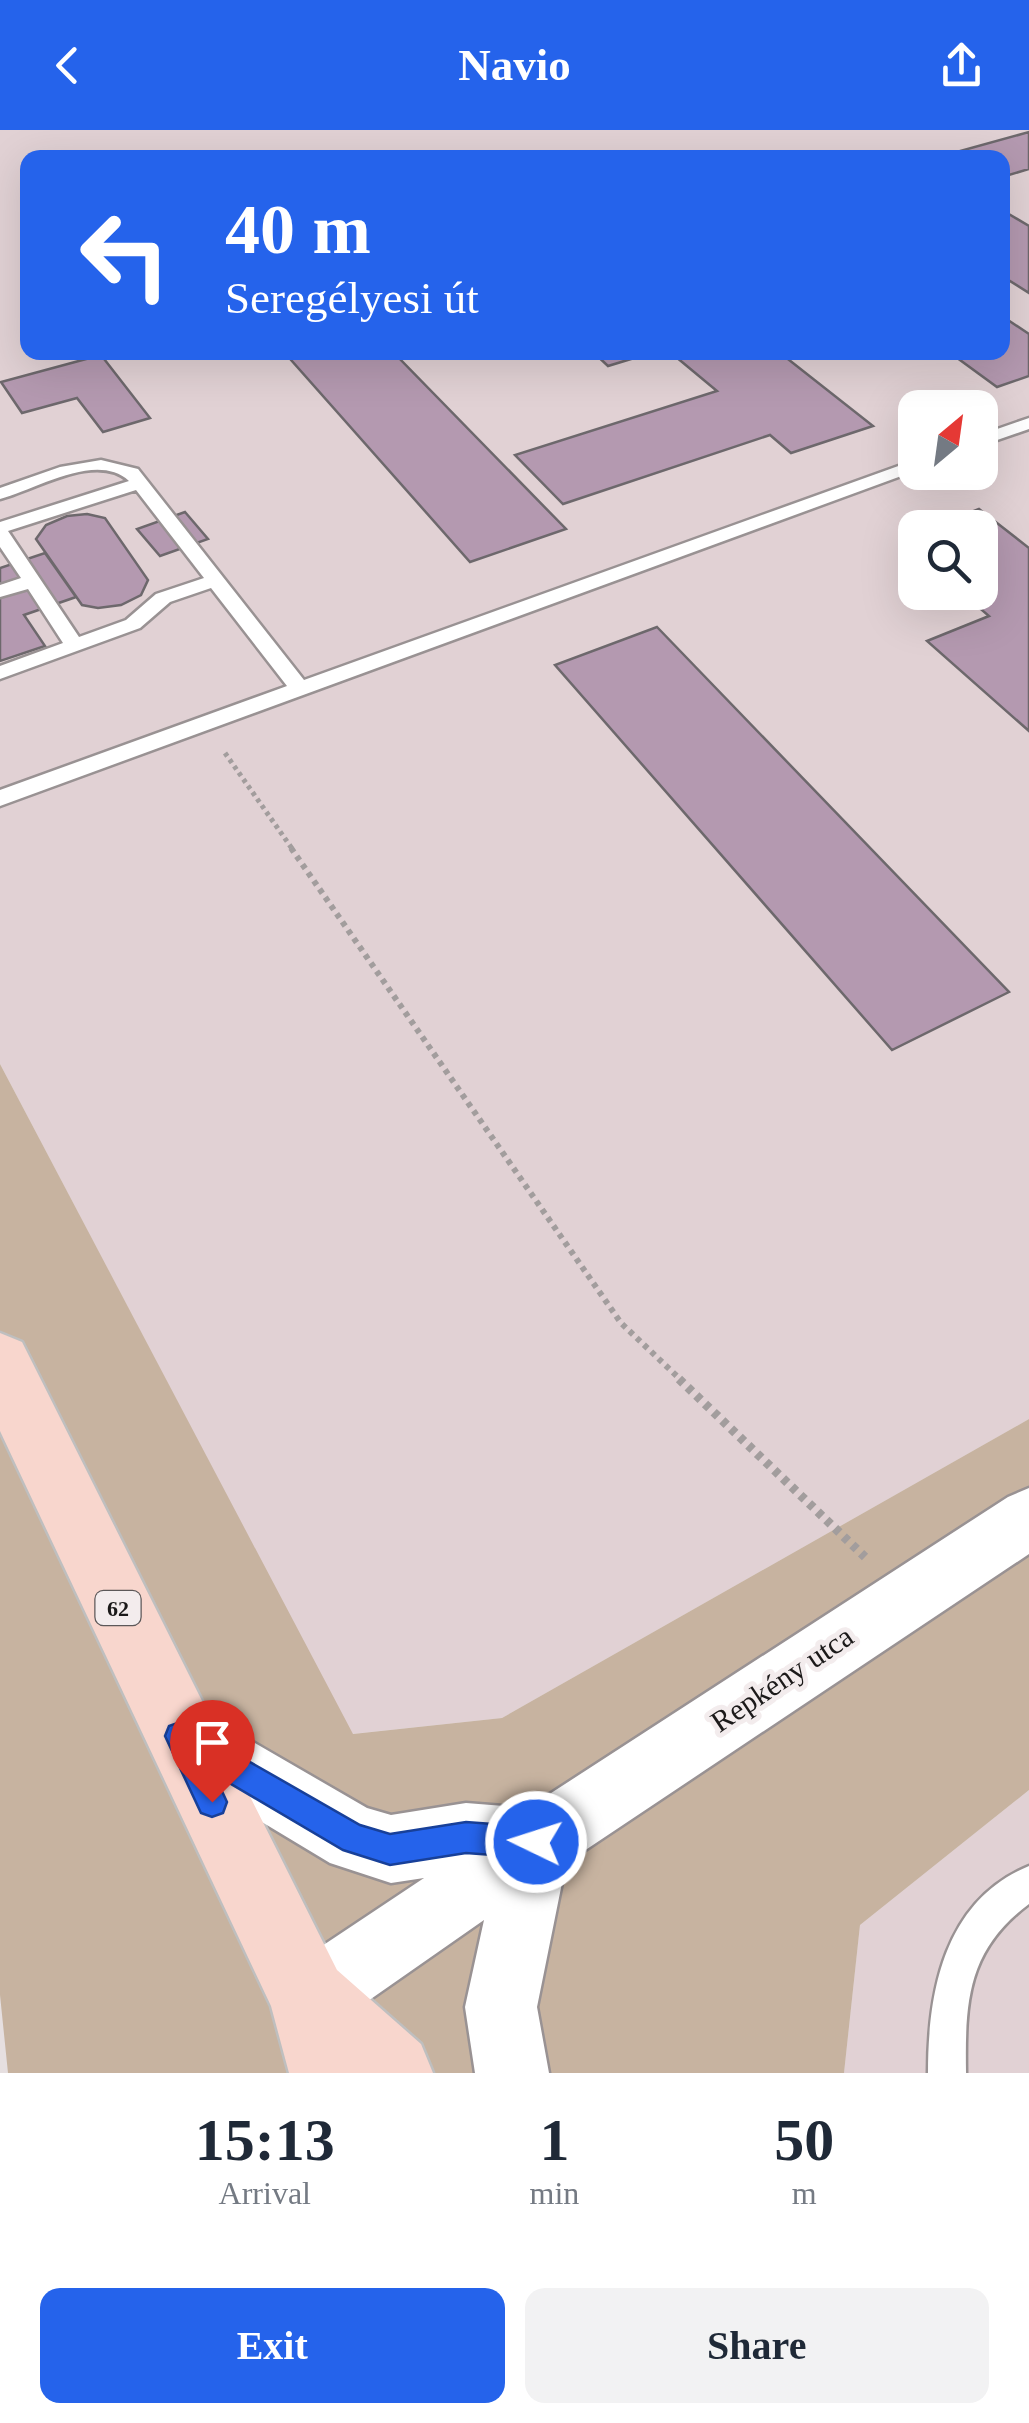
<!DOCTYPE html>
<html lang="en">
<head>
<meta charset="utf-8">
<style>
  :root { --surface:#fff; --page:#f2f2f3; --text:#1f2937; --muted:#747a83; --accent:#2563eb }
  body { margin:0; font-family:"Times New Roman",serif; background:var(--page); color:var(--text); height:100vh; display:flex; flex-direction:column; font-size:38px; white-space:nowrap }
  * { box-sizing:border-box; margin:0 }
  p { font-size:32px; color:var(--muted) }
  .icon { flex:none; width:55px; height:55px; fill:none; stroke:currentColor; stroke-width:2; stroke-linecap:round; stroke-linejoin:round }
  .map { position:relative; height:1943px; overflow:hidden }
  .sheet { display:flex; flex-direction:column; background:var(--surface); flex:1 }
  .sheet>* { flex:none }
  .banner { position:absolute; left:20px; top:20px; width:990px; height:210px; border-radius:20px; box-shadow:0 10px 40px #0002; background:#2563eb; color:#fff; overflow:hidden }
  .needle { width:65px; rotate:29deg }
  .buttons { position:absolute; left:898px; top:260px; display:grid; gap:20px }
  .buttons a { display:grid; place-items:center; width:100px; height:100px; border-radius:20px; background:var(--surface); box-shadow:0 10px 40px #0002; font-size:50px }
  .pin { position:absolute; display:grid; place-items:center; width:85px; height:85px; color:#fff; margin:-102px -42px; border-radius:50% 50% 50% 0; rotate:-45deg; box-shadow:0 0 10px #0007 }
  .pin .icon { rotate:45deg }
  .me { position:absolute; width:110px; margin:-55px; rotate:274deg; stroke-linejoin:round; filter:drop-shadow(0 0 8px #0008) }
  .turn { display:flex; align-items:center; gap:35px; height:210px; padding:0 40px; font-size:45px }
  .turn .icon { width:130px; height:130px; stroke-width:2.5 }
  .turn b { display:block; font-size:70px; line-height:85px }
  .eta { display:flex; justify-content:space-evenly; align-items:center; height:170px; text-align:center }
  .eta b { font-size:60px; font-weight:800; line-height:70px }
  .action { display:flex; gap:20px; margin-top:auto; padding:20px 40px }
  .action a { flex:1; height:115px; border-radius:20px; background:var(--accent); color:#fff; font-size:40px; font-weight:800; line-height:115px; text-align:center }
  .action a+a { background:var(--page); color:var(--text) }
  header { display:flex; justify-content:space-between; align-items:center; height:130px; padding:0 40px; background:var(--accent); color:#fff; font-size:45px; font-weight:800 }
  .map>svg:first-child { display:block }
</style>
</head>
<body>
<header><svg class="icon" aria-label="back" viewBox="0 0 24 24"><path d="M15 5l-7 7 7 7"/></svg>Navio<svg class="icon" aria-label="share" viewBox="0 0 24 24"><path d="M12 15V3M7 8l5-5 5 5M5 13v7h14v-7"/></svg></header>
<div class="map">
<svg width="1029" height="1943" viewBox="0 0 1029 1943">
  <rect width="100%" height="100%" fill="#e6dfe0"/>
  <path fill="#e1d1d4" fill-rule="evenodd" d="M 0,0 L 1029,0 L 1029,1289 L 502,1588 L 352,1604 L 0,934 ZM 28,28 L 1002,28 L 1002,222 L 28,222 ZM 915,278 L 980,278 L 980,342 L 915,342 ZM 915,398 L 980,398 L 980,462 L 915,462 Z
    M 1029,1660 L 1029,1943 L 844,1943 L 860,1795 Z"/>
  <path fill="#c7b3a0" d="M 0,934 L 353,1604 L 502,1588 L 1029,1289 L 1029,1660 L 860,1795 L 844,1943 L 8,1943 L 0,1865 Z"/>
  <path fill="#b499b0" stroke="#6d686c" stroke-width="2.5" d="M 1029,2 L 1029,39 L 1002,47 L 1002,28 L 935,28 Z
    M 1002,80 L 1029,96 L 1029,163 L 1002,146 Z
    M 1002,186 L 1029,204 L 1029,246 L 997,257 L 949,222 L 1002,222 Z
    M 284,222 L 393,222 L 566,399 L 470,432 Z
    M 593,222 L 654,222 L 608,236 Z
    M 670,222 L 779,222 L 873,296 L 791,323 L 770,305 L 563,374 L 515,325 L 717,261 Z
    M 101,225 L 150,288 L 103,302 L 77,268 L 22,283 L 1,252 Z
    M 979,379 L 1029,418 L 1029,601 L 927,511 L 989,486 L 961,462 L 980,462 L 980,398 L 929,398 Z
    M 185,382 L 208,409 L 160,426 L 137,399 Z
    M 87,384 L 105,388 L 148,450 L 141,465 L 121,475 L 98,478 L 82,475 L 36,409 L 46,395 L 67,386 Z
    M 45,423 L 76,467 L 24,485 L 45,516 L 0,531 L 0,438 Z
    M 657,497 L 1009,862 L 892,920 L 555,535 Z"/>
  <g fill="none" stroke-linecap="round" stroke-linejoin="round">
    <g stroke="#999293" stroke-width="5">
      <path id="lane" d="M 1029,288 L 1029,299 L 980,316 L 980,305 Z
        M 101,330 L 138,339 L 304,550 L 915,330 L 915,341 L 0,676 L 0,660 L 287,556 L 211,458 L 170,472 L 140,498 L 0,549 L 0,536 L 63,513 L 28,459 L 0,467 L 0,455 L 21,448 L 0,417 L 0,392 L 129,351 C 96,321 36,360 0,369 L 0,358 L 60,337 ZM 136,360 L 204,448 L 156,464 L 126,490 L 79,507 L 8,401 Z
        M 1029,1736 L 1029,1774 C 967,1820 965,1872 966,1943 L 928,1943 C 928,1862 944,1771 1029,1736 Z"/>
    </g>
    <g stroke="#999293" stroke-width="5">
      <path id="street" d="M 1029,1358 L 1029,1424 L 566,1733 L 537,1877 L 549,1943 L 475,1943 L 465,1877 L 484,1790 L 335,1894 L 309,1904 L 283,1894 L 273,1868 L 283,1842 L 424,1748 L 391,1753 L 330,1733 L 157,1629 L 147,1606 L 157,1583 L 180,1573 L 203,1583 L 367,1678 L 391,1685 L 466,1673 L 528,1678 L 1008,1367 Z"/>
    </g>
    <g stroke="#bfbfbf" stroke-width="5">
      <path id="primary" d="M 0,1203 L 22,1212 L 337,1840 L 421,1914 L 433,1943 L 289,1943 L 271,1876 L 0,1301 Z"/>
    </g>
    <path stroke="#a29d9d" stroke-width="5" stroke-dasharray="4 4" stroke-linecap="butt" d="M 225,623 L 293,720"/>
    <path stroke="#a29d9d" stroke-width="6" stroke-dasharray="5 5" stroke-linecap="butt" d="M 291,718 L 621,1193 L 682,1251"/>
    <path stroke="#a29d9d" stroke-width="9" stroke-dasharray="6 6" stroke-linecap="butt" d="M 679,1249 L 865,1427"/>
    <use href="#lane" fill="#fff" fill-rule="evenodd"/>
    <use href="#street" fill="#fff" fill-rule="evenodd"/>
    <use href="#primary" fill="#f8d6cd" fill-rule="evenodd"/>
  </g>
  <path fill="#2563eb" stroke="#184099" stroke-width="2.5" d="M 180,1592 L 360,1695 L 390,1704 L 466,1692 L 536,1697 L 547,1701 L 551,1712 L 547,1724 L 536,1728 L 466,1723 L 390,1735 L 343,1720 L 214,1644 L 227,1672 L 223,1683 L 212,1687 L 201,1683 L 165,1606 L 169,1596 Z"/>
  <g text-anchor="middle" stroke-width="10" stroke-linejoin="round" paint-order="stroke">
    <rect fill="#f3eced" stroke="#5c5859" stroke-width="2.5" x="95.5" y="1461" width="45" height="34" rx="8"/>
    <g font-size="22" font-weight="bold" fill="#1b1919">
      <text x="118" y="1486">62</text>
    </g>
    <g font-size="30" fill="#1b1919" stroke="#f3eced">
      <text transform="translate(782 1549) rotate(-34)" y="10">Repkény utca</text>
    </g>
  </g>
</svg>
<div class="buttons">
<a><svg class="needle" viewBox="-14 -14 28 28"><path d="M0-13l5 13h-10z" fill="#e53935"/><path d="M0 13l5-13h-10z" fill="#747a83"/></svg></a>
<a><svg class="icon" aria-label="search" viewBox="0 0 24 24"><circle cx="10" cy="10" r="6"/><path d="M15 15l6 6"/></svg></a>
</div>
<div class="pin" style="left:212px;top:1672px;background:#d93025"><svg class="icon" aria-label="arrive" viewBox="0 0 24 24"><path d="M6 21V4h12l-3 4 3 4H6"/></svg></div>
<svg class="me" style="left:536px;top:1712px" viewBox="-20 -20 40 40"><circle r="17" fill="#2563eb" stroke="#fff" stroke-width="3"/><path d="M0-11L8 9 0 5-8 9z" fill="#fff"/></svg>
<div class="banner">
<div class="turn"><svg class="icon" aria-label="left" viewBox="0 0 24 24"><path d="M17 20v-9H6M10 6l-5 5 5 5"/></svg><div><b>40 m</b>Seregélyesi út</div></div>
</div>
</div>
<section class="sheet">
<div class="eta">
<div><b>15:13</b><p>Arrival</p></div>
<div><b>1</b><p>min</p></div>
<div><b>50</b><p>m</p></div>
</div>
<div class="action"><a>Exit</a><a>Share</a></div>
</section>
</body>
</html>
